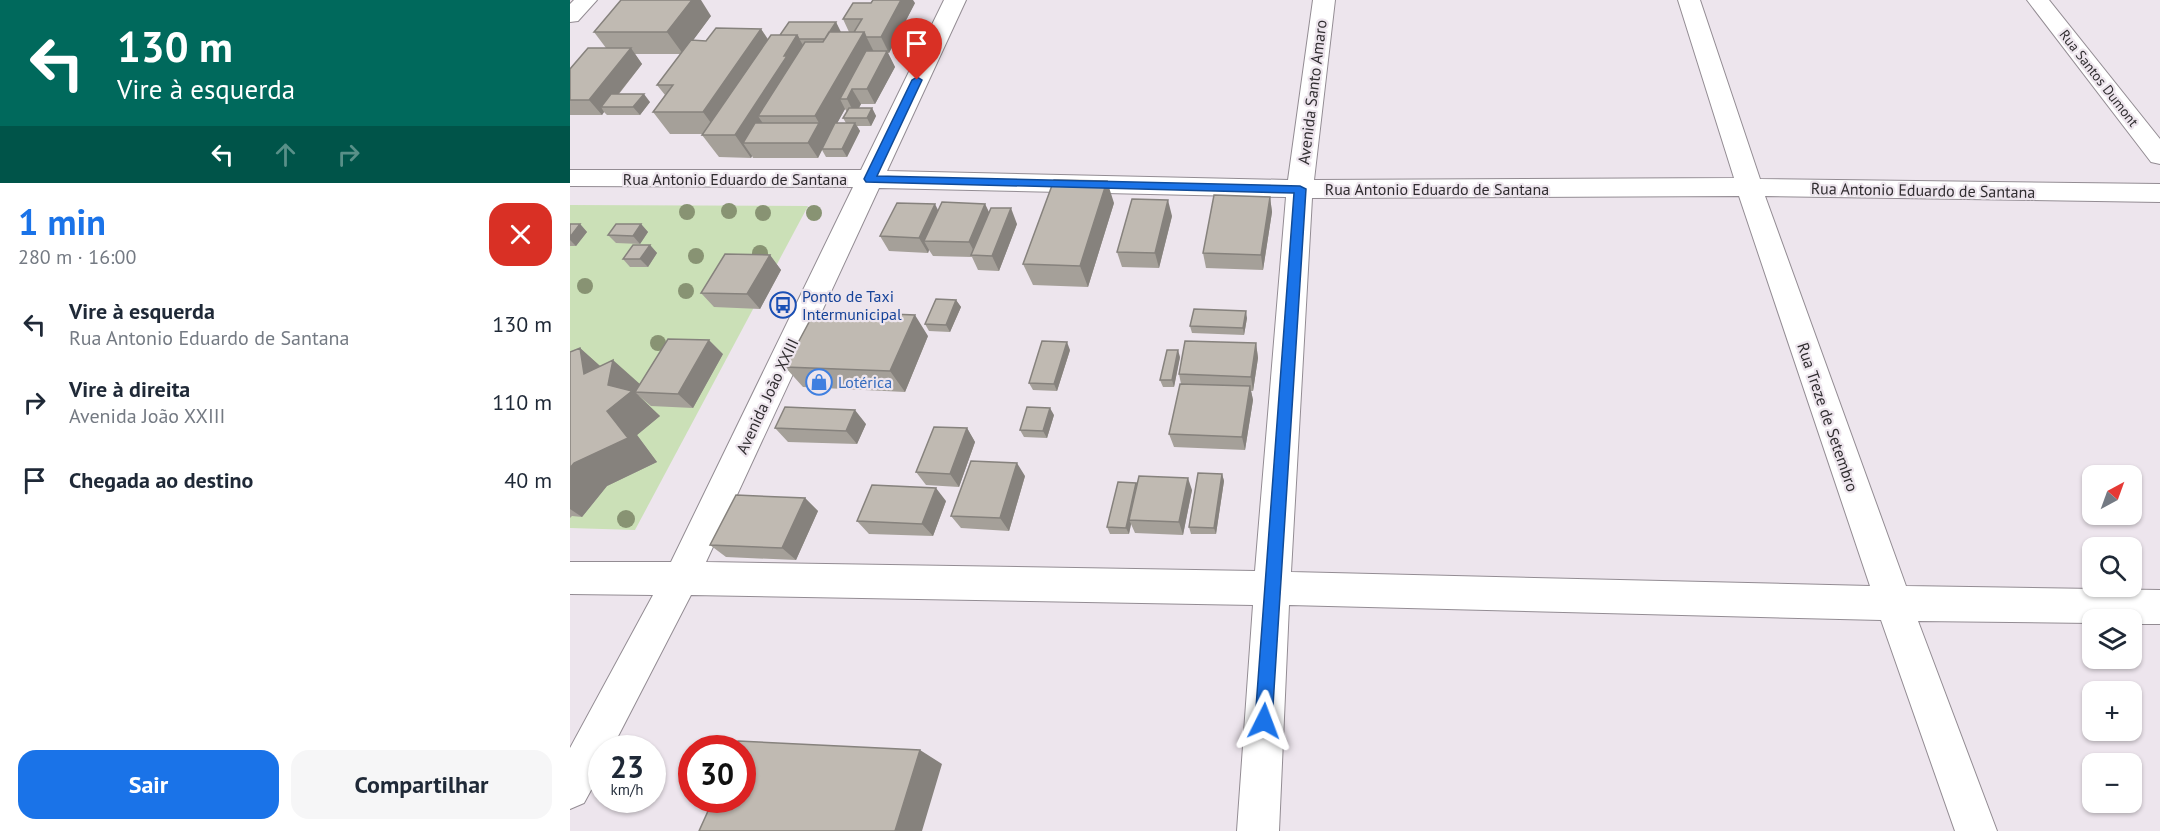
<!DOCTYPE html>
<html lang="pt">
<head>
<meta charset="utf-8">
<style>
  :root { --surface:#fff; --page:#f6f6f7; --text:#1f2937; --muted:#747a83; --accent:#1a73e8 }
  body { margin:0; font-family:"PT Sans",sans-serif; background:var(--page); color:var(--text); height:100vh; display:flex; flex-direction:column; font-size:22px; white-space:nowrap }
  * { box-sizing:border-box; margin:0 }
  p { font-size:20px; color:var(--muted) }
  .icon { flex:none; width:33px; height:33px; fill:none; stroke:currentColor; stroke-width:2; stroke-linecap:round; stroke-linejoin:round }
  .map { position:relative; flex:1; overflow:hidden }
  .side { display:flex; flex-direction:column; background:var(--surface); width:570px }
  .side>* { flex:none }
  .hud { background:#00695c; color:#fff; overflow:hidden }
  .needle { width:39px; rotate:41deg }
  .tools { position:absolute; left:1512px; top:465px; display:grid; gap:12px }
  .tools a { display:grid; place-items:center; width:60px; height:60px; border-radius:12px; background:var(--surface); box-shadow:0 2px 4px #0004; font-size:30px }
  .speed { position:absolute; left:18px; top:735px; display:flex; gap:12px; font-size:30px; font-weight:700; text-align:center }
  .speed>* { display:grid; place-content:center; width:78px; height:78px; border-radius:50%; background:var(--surface); box-shadow:0 2px 4px #0004; line-height:1 }
  .speed small { font-size:15px; font-weight:400 }
  .speed .limit { border:9px solid #d22; background:#fff; color:#111 }
  .pin { position:absolute; display:grid; place-items:center; width:51px; height:51px; color:#fff; margin:-62px -26px; border-radius:50% 50% 50% 0; rotate:-45deg; box-shadow:0 0 6px #0007 }
  .pin .icon { rotate:45deg }
  .me { position:absolute; width:66px; margin:-33px; rotate:3deg; stroke-linejoin:round; filter:drop-shadow(0 0 4px #0008) }
  .turn { display:flex; align-items:center; gap:21px; height:126px; padding:0 18px; font-size:27px }
  .turn .icon { width:78px; height:78px; stroke-width:2.5 }
  .turn b { display:block; font-size:42px; line-height:51px }
  .lanes { display:flex; align-items:center; height:57px; padding:0 18px; background:#0003; justify-content:center; gap:30px; direction:ltr }
  .lanes .off { opacity:.35 }
  .round { display:grid; place-items:center; flex:none; width:63px; height:63px; border-radius:18px; background:var(--page) }
  .summary { display:flex; align-items:center; justify-content:space-between; height:102px; padding:0 18px }
  h1 { font-size:36px; font-weight:700; line-height:45px; color:var(--accent) }
  .cta { display:flex; gap:12px; margin-top:auto; padding:12px 18px }
  .cta a { flex:1; height:69px; border-radius:18px; background:var(--accent); color:#fff; font-size:24px; font-weight:700; line-height:69px; text-align:center }
  .cta a+a { background:var(--page); color:var(--text) }
  ul { padding:0; list-style:none }
  li { display:flex; align-items:center; gap:18px; height:78px; padding:0 18px }
  li div { flex:1 }
  li b { display:block; font-size:22px }
  li em { font-style:normal }
  main { display:flex; flex:1; min-height:0 }
  .map>svg:first-child { display:block }
</style>
</head>
<body>
<main>
<section class="side">
<div class="hud">
<div class="turn"><svg class="icon" aria-label="left" viewBox="0 0 24 24"><path d="M17 20v-9H6M10 6l-5 5 5 5"/></svg><div><b>130 m</b>Vire à esquerda</div></div>
<div class="lanes"><svg class="icon" aria-label="left" viewBox="0 0 24 24"><path d="M17 20v-9H6M10 6l-5 5 5 5"/></svg><svg class="icon off" aria-label="ahead" viewBox="0 0 24 24"><path d="M12 20V5M6 11l6-6 6 6"/></svg><svg class="icon off" aria-label="right" viewBox="0 0 24 24"><path d="M7 20v-9h11M14 6l5 5-5 5"/></svg></div>
</div>
<div class="summary"><div><h1>1 min</h1><p>280 m · 16:00</p></div><a class="round" style="background:#d93025;color:#fff"><svg class="icon" aria-label="close" viewBox="0 0 24 24"><path d="M6 6l12 12M18 6L6 18"/></svg></a></div>
<ul>
<li><svg class="icon" aria-label="left" viewBox="0 0 24 24"><path d="M17 20v-9H6M10 6l-5 5 5 5"/></svg><div><b>Vire à esquerda</b><p>Rua Antonio Eduardo de Santana</p></div><em>130 m</em></li>
<li><svg class="icon" aria-label="right" viewBox="0 0 24 24"><path d="M7 20v-9h11M14 6l5 5-5 5"/></svg><div><b>Vire à direita</b><p>Avenida João XXIII</p></div><em>110 m</em></li>
<li><svg class="icon" aria-label="arrive" viewBox="0 0 24 24"><path d="M6 21V4h12l-3 4 3 4H6"/></svg><div><b>Chegada ao destino</b></div><em>40 m</em></li>
</ul>
<div class="cta"><a>Sair</a><a>Compartilhar</a></div>
</section>
<div class="map">
<svg width="1590" height="831" viewBox="0 0 1590 831">
  <rect width="100%" height="100%" fill="#ede5ed"/>
  <path fill="#cbe0b7" d="M 0,205 L 238,206 L 65,530 L 0,528 Z"/>
  <g fill="none" stroke-linecap="round" stroke-linejoin="round">
    <g stroke="#938c93" stroke-width="2">
      <path id="minor" d="M 4,0 L 27,0 L 8,21 L 0,22 L 0,4 Z
        M 374,0 L 396,0 L 317,171 L 718,180 L 743,0 L 765,0 L 744,180 L 1164,178 L 1108,0 L 1130,0 L 1190,179 L 1590,184 L 1590,202 L 1195,196 L 1336,586 L 1590,590 L 1590,624 L 1562,624 L 1562,620 L 1522,620 L 1522,623 L 1348,621 L 1427,831 L 1385,831 L 1311,620 L 719,605 L 709,831 L 667,831 L 683,605 L 121,595 L 42,748 L 32,748 L 32,770 L 14,803 L 0,809 L 0,748 L 83,595 L 0,594 L 0,562 L 101,562 L 283,187 L 0,186 L 0,170 L 291,170 ZM 309,188 L 716,197 L 685,571 L 136,562 ZM 1169,196 L 1300,586 L 721,572 L 742,198 Z
        M 1457,0 L 1479,0 L 1590,139 L 1590,164 L 1581,162 Z"/>
    </g>
    <use href="#minor" fill="#fff" fill-rule="evenodd"/>
  </g>
  <g fill="#889373">
    <circle cx="159" cy="211" r="8"/>
    <circle cx="117" cy="212" r="8"/>
    <circle cx="193" cy="213" r="8"/>
    <circle cx="244" cy="213" r="8"/>
    <circle cx="190" cy="253" r="8"/>
    <circle cx="126" cy="256" r="8"/>
    <circle cx="15" cy="286" r="8"/>
    <circle cx="116" cy="291" r="8"/>
    <circle cx="88" cy="343" r="8"/>
    <circle cx="56" cy="519" r="9"/>
  </g>
  <path fill="#a5a099" fill-rule="evenodd" d="M 345,3 L 319,53 L 318,53 L 325,67 L 305,104 L 291,104 L 289,108 L 302,108 L 306,116 L 301,126 L 287,126 L 290,131 L 277,157 L 256,157 L 252,150 L 248,158 L 183,158 L 182,156 L 181,158 L 149,157 L 132,135 L 133,134 L 100,134 L 83,112 L 95,95 L 87,85 L 111,54 L 65,54 L 72,64 L 49,94 L 80,102 L 70,115 L 37,115 L 34,112 L 32,115 L 0,115 L 0,69 L 36,48 L 24,32 L 141,16 L 123,40 L 136,41 L 191,29 L 198,39 L 210,35 L 266,22 L 270,32 L 279,32 L 273,19 ZM 275,109 L 277,112 L 273,118 L 276,123 L 267,123 Z
    M 700,197 L 702,212 L 693,270 L 636,268 L 633,253 Z
    M 544,203 L 518,287 L 463,285 L 453,264 Z
    M 415,204 L 419,212 L 447,224 L 429,271 L 408,270 L 402,257 L 363,256 L 359,250 L 358,253 L 319,251 L 310,236 L 368,210 Z
    M 602,216 L 589,268 L 552,267 L 547,252 Z
    M 0,224 L 10,224 L 17,232 L 6,246 L 0,246 Z
    M 71,224 L 78,232 L 70,244 L 46,243 L 38,235 Z
    M 80,245 L 87,253 L 78,267 L 60,267 L 53,259 Z
    M 200,255 L 211,270 L 190,309 L 144,307 L 131,293 Z
    M 386,300 L 391,307 L 380,332 L 359,331 L 355,324 Z
    M 677,318 L 674,335 L 622,333 L 620,326 Z
    M 358,336 L 335,392 L 233,387 L 215,367 Z
    M 686,343 L 688,358 L 683,391 L 681,391 L 683,400 L 675,450 L 604,447 L 599,434 L 611,384 L 609,374 Z
    M 10,348 L 30,366 L 70,384 L 153,354 L 123,408 L 81,406 L 69,396 L 69,397 L 90,416 L 67,435 L 87,462 L 37,486 L 12,517 L 2,516 L 0,518 L 0,352 Z
    M 500,350 L 487,391 L 463,390 L 459,383 Z
    M 610,357 L 604,387 L 593,387 L 590,380 Z
    M 484,415 L 477,438 L 454,437 L 450,430 Z
    M 296,424 L 287,444 L 218,442 L 205,428 Z
    M 397,428 L 405,442 L 389,487 L 356,485 L 346,472 Z
    M 652,474 L 654,481 L 646,534 L 621,534 L 619,527 Z
    M 455,476 L 439,531 L 391,528 L 381,516 Z
    M 566,483 L 567,486 L 622,490 L 613,535 L 565,533 L 561,524 L 559,534 L 540,534 L 537,527 Z
    M 235,498 L 248,511 L 226,560 L 156,557 L 140,545 Z
    M 376,501 L 363,536 L 299,534 L 287,521 Z"/>
  <path fill="#86827d" d="M 119,0 L 131,0 L 141,16 L 113,54 L 97,32 Z
    M 331,0 L 343,0 L 345,3 L 319,53 L 311,37 Z
    M 266,22 L 274,38 L 256,39 Z
    M 191,29 L 205,51 L 149,134 L 133,112 Z
    M 294,32 L 305,54 L 282,89 L 291,104 L 285,115 L 277,99 L 270,99 L 275,109 L 253,149 L 252,149 L 252,150 L 248,158 L 238,143 L 249,123 L 245,116 Z
    M 227,35 L 240,57 L 188,116 L 198,131 L 173,143 L 182,156 L 181,158 L 165,135 Z
    M 61,48 L 72,64 L 38,107 L 31,107 L 34,112 L 32,115 L 19,100 Z
    M 317,51 L 325,67 L 305,104 L 297,89 Z
    M 74,94 L 80,102 L 70,115 L 63,107 Z
    M 302,108 L 306,116 L 301,126 L 297,118 Z
    M 285,123 L 290,131 L 277,157 L 272,149 Z
    M 537,181 L 544,203 L 518,287 L 510,266 Z
    M 700,197 L 702,212 L 693,270 L 691,255 Z
    M 598,200 L 602,216 L 589,268 L 585,253 Z
    M 365,204 L 373,220 L 354,241 L 359,250 L 358,253 L 349,238 Z
    M 415,204 L 422,219 L 406,255 L 399,242 Z
    M 441,208 L 447,224 L 429,271 L 422,256 Z
    M 10,224 L 17,232 L 6,246 L 0,240 L 0,237 Z
    M 71,224 L 78,232 L 70,244 L 63,236 Z
    M 80,245 L 87,253 L 78,267 L 70,259 Z
    M 200,255 L 211,270 L 190,309 L 177,294 Z
    M 386,300 L 391,307 L 380,332 L 376,325 Z
    M 676,311 L 677,318 L 674,335 L 673,328 Z
    M 345,315 L 358,336 L 335,392 L 320,371 Z
    M 139,340 L 153,354 L 123,408 L 108,394 Z
    M 497,342 L 500,350 L 487,391 L 484,384 Z
    M 686,343 L 688,358 L 683,391 L 681,377 Z
    M 10,348 L 39,374 L 43,360 L 71,385 L 65,392 L 90,416 L 67,435 L 87,462 L 37,486 L 12,517 L 0,509 L 0,468 L 37,411 L 14,374 Z
    M 608,350 L 610,357 L 604,387 L 602,380 Z
    M 680,386 L 683,400 L 675,450 L 672,437 Z
    M 480,408 L 484,415 L 477,438 L 473,431 Z
    M 285,410 L 296,424 L 287,444 L 276,431 Z
    M 397,428 L 405,442 L 389,487 L 380,474 Z
    M 447,463 L 455,476 L 439,531 L 430,518 Z
    M 652,474 L 654,481 L 646,534 L 644,528 Z
    M 618,478 L 622,490 L 613,535 L 609,522 Z
    M 566,483 L 568,489 L 559,520 L 561,524 L 559,534 L 556,528 Z
    M 366,488 L 376,501 L 363,536 L 352,524 Z
    M 235,498 L 248,511 L 226,560 L 212,548 Z
    M 350,750 L 372,764 L 352,831 L 325,831 Z"/>
  <path fill="#c0bab2" stroke="#86827d" stroke-width="1.5" d="M 51,0 L 122,0 L 97,32 L 24,32 Z
    M 303,0 L 331,0 L 311,37 L 296,37 L 294,32 L 284,32 L 292,19 L 273,19 L 283,3 L 301,3 Z
    M 219,22 L 266,22 L 255,39 L 229,39 L 227,35 L 210,35 Z
    M 146,28 L 191,29 L 133,112 L 83,112 L 103,85 L 87,85 L 121,40 L 136,41 Z
    M 259,32 L 294,32 L 245,116 L 188,116 L 235,42 L 253,42 Z
    M 201,35 L 227,35 L 214,56 L 217,56 L 165,135 L 132,135 Z
    M 18,48 L 61,48 L 19,100 L 0,100 L 0,69 Z
    M 296,51 L 317,51 L 297,89 L 282,89 L 277,99 L 270,99 Z
    M 41,94 L 74,94 L 63,107 L 31,107 Z
    M 279,108 L 302,108 L 297,118 L 273,118 Z
    M 185,123 L 249,123 L 238,143 L 173,143 Z
    M 265,123 L 285,123 L 272,149 L 252,149 Z
    M 484,180 L 537,181 L 510,266 L 453,264 Z
    M 644,195 L 700,197 L 691,255 L 633,253 Z
    M 562,199 L 598,200 L 585,253 L 547,252 Z
    M 372,202 L 415,204 L 399,242 L 354,241 Z
    M 327,203 L 365,204 L 349,238 L 310,236 Z
    M 421,208 L 441,208 L 422,256 L 401,255 Z
    M 0,224 L 10,224 L 0,237 Z
    M 46,224 L 71,224 L 63,236 L 38,235 Z
    M 63,245 L 80,245 L 70,259 L 53,259 Z
    M 155,254 L 200,255 L 177,294 L 131,293 Z
    M 366,299 L 386,300 L 376,325 L 355,324 Z
    M 624,309 L 676,311 L 673,328 L 620,326 Z
    M 245,311 L 345,315 L 320,371 L 215,367 Z
    M 98,339 L 139,340 L 108,394 L 65,392 Z
    M 472,341 L 497,342 L 484,384 L 459,383 Z
    M 615,341 L 686,343 L 681,377 L 609,374 Z
    M 10,348 L 14,374 L 43,360 L 38,385 L 62,391 L 37,411 L 58,438 L 4,463 L 0,468 L 0,352 Z
    M 597,350 L 608,350 L 602,380 L 590,380 Z
    M 610,384 L 680,386 L 672,437 L 599,434 Z
    M 215,407 L 285,410 L 276,431 L 205,428 Z
    M 457,407 L 480,408 L 473,431 L 450,430 Z
    M 364,427 L 397,428 L 380,474 L 346,472 Z
    M 401,461 L 447,463 L 430,518 L 381,516 Z
    M 628,473 L 652,474 L 644,528 L 619,527 Z
    M 569,476 L 618,478 L 609,522 L 559,520 Z
    M 548,482 L 566,483 L 556,528 L 537,527 Z
    M 302,485 L 366,488 L 352,524 L 287,521 Z
    M 166,495 L 235,498 L 212,548 L 140,545 Z
    M 168,741 L 350,750 L 325,831 L 129,831 L 143,800 L 172,800 L 172,748 L 165,748 Z"/>
  <path fill="#1a73e8" stroke="#114b97" stroke-width="1.5" d="M 347,77 L 352,80 L 307,176 L 730,186 L 736,189 L 702,721 L 700,727 L 694,729 L 688,727 L 685,721 L 724,193 L 296,182 L 294,179 L 342,80 Z"/>
  <defs>
    <g id="bus-ring" transform="scale(1.35)"><circle r="9.5" fill="#ede5ed" stroke="#1a4fb4" stroke-width="1.5"/><path d="M-5-6H5V4H4V6H2V4H-2V6H-4V4H-5ZM-3.5-4V0h7V-4ZM-3.5 1.2v1.5H-2V1.2ZM2 1.2v1.5H3.5V1.2Z" fill="#1a4fb4"/></g>
    <g id="shop-ring" transform="scale(1.35)"><circle r="9.5" fill="#ede5ed" stroke="#3f7fe0" stroke-width="1.5"/><path d="M-5-2.5h2.3a2.7 3.5 0 0 1 5.4 0H5L5.5 6h-11ZM-1.5-2.5h3a1.5 2.3 0 0 0-3 0Z" fill="#3f7fe0"/></g>
  </defs>
  <g fill-rule="evenodd">
    <use href="#bus-ring" x="213" y="305"/>
    <use href="#shop-ring" x="249" y="382"/>
  </g>
  <g text-anchor="middle" stroke-width="4.5" stroke-linejoin="round" paint-order="stroke">
    <g font-size="14" fill="#302d30" stroke="#ede5ed">
      <text transform="translate(1529 78) rotate(52)" y="5">Rua Santos Dumont</text>
    </g>
    <g font-size="16" fill="#302d30" stroke="#ede5ed">
      <text transform="translate(742 92) rotate(-83)" y="6">Avenida Santo Amaro</text>
      <text x="165" y="185">Rua Antonio Eduardo de Santana</text>
      <text x="867" y="195">Rua Antonio Eduardo de Santana</text>
      <text transform="translate(1353 190) rotate(1)" y="6">Rua Antonio Eduardo de Santana</text>
      <text transform="translate(197 396) rotate(-65)" y="6">Avenida João XXIII</text>
      <text transform="translate(1258 417) rotate(71)" y="6">Rua Treze de Setembro</text>
    </g>
    <g font-size="16" fill="#164399" stroke="#ede5ed" text-anchor="start">
      <text x="232" y="302">Ponto de Taxi<tspan x="232" dy="18">Intermunicipal</tspan></text>
    </g>
    <g font-size="16" fill="#366cbe" stroke="#ede5ed" text-anchor="start">
      <text x="268" y="388">Lotérica</text>
    </g>
  </g>
</svg>
<div class="tools">
<a><svg class="needle" viewBox="-14 -14 28 28"><path d="M0-13l5 13h-10z" fill="#e53935"/><path d="M0 13l5-13h-10z" fill="#747a83"/></svg></a>
<a><svg class="icon" aria-label="search" viewBox="0 0 24 24"><circle cx="10" cy="10" r="6"/><path d="M15 15l6 6"/></svg></a>
<a><svg class="icon" aria-label="layers" viewBox="0 0 24 24"><path d="M12 4l9 5-9 5-9-5zM3 14l9 5 9-5"/></svg></a>
<a>+</a>
<a>−</a>
</div>
<div class="speed"><div>23<small>km/h</small></div><div class="limit">30</div></div>
<div class="pin" style="left:347px;top:80px;background:#d93025"><svg class="icon" aria-label="arrive" viewBox="0 0 24 24"><path d="M6 21V4h12l-3 4 3 4H6"/></svg></div>
<svg class="me" style="left:694px;top:721px" viewBox="-20 -20 40 40"><path d="M0-17L14 15 0 8-14 15z" fill="#1a73e8" stroke="#fff" stroke-width="4"/></svg>
</div>
</main>
</body>
</html>
